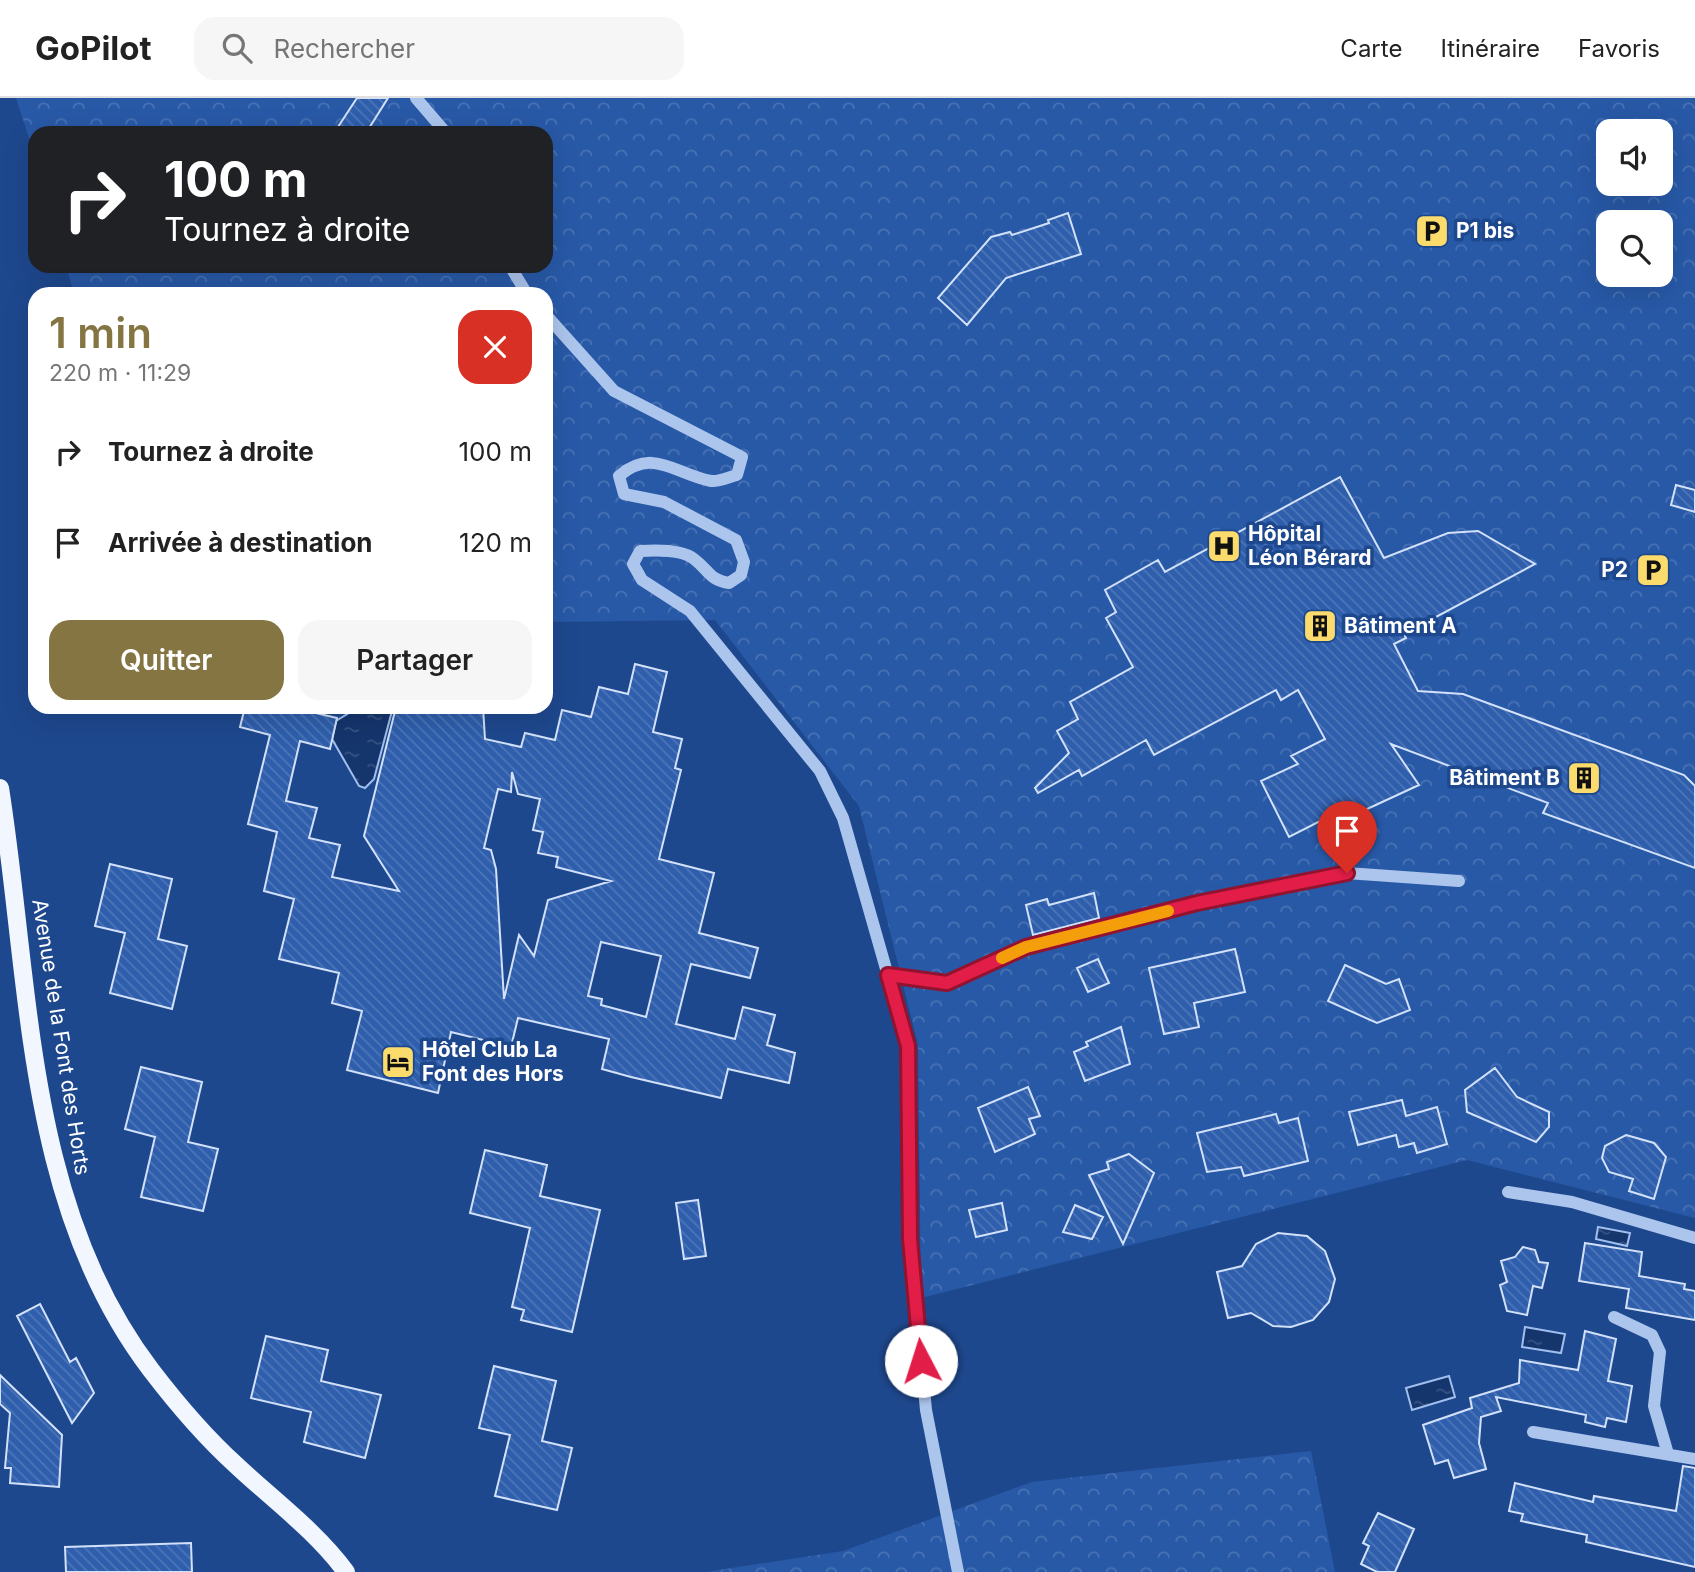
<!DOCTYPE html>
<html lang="fr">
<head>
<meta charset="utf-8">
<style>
  :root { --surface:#fff; --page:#f6f6f6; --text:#222; --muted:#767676; --line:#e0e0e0; --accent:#847543 }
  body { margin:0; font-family:Inter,sans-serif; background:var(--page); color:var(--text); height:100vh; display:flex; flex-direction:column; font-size:26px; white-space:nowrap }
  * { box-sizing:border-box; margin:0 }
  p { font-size:23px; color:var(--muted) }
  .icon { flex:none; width:38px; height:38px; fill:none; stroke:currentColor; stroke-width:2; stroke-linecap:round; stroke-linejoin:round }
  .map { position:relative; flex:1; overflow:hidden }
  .drawer { position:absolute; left:28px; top:189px; width:525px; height:427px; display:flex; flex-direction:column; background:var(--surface); border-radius:21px; box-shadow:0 7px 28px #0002 }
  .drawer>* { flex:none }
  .hud { position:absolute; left:28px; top:28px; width:525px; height:147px; border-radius:21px; box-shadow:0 7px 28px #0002; background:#202124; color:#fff; overflow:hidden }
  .buttons { position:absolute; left:1596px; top:21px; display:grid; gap:14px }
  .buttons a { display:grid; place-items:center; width:77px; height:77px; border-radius:14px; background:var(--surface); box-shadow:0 7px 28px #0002; font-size:35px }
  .pin { position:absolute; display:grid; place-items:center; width:60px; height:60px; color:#fff; margin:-72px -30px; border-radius:50% 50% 50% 0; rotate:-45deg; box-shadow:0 0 7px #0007 }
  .pin .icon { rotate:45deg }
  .me { position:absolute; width:77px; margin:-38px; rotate:355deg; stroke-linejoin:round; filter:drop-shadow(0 0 5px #0008) }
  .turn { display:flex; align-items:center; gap:24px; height:147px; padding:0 21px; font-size:32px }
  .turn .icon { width:91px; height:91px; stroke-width:2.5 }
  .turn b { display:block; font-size:49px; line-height:60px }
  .round { display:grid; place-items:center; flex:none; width:74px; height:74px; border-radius:21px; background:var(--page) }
  .headline { display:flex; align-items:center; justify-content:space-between; height:119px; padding:0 21px }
  h1 { font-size:42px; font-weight:600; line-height:52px; color:var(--accent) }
  .button { display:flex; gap:14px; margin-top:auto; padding:14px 21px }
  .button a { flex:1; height:80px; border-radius:21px; background:var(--accent); color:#fff; font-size:28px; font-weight:600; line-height:80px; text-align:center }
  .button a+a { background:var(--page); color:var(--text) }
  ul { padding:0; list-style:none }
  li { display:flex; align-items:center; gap:21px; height:91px; padding:0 21px }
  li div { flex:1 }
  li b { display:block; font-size:26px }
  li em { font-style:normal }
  header { display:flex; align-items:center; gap:42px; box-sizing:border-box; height:98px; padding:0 35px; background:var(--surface); border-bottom:2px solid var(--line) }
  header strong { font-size:33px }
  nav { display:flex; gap:38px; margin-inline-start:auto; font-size:24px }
  .search { width:490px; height:63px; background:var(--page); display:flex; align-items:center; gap:18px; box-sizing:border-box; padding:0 24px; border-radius:21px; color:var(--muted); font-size:26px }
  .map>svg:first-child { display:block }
</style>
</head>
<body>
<header>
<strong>GoPilot</strong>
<div class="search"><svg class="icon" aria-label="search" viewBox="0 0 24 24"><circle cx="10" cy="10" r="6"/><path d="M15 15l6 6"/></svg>Rechercher</div>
<nav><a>Carte</a><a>Itinéraire</a><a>Favoris</a></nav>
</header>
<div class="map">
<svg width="1695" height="1474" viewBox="0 0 1695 1474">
  <defs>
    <pattern id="forest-crowns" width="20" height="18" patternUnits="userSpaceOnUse" patternTransform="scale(1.75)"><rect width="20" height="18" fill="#2859a7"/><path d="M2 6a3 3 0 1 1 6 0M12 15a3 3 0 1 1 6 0" fill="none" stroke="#4872b4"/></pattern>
    <pattern id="water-ripples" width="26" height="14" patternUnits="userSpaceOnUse" patternTransform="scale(1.75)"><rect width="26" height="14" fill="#15356d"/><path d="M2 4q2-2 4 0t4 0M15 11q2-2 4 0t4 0" fill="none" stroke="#385383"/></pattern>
    <pattern id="building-back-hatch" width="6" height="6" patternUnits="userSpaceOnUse" patternTransform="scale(1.75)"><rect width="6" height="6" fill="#2e5eac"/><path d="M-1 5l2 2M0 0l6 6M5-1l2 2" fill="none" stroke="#4d76b8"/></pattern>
  </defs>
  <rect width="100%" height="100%" fill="#1e488e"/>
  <path fill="url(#forest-crowns)" fill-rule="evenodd" d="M 16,0 L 1695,0 L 1695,1120 L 1467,1062 L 921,1200 L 918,947 L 859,708 L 715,522 L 546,524 L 546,196 L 74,196 L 66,168 L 546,168 L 546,35 L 35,35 L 35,58 ZM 1608,33 L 1661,33 L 1661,86 L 1608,86 ZM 1608,124 L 1661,124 L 1661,177 L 1608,177 Z
    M 1311,1353 L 1335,1474 L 706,1474 L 843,1453 L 1032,1384 Z"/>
  <path fill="url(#water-ripples)" stroke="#a0bfee" stroke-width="2" d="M 359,609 L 393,609 L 374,681 L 365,690 L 359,688 L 332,641 L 336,623 Z
    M 1598,1129 L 1630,1135 L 1627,1148 L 1596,1141 Z
    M 1525,1229 L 1565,1236 L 1561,1255 L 1522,1249 Z
    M 1449,1278 L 1455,1299 L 1412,1312 L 1406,1290 Z"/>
  <path fill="url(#building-back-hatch)" stroke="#d2e1f9" stroke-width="2" fill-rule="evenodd" d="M 357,0 L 388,0 L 366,35 L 334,35 Z
    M 1068,115 L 1081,156 L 1006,180 L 967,227 L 938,200 L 991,139 L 1010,134 L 1012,137 L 1049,125 L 1048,122 Z
    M 1340,379 L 1384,460 L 1448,435 L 1478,433 L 1535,466 L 1404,536 L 1406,540 L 1394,546 L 1418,593 L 1463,596 L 1684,677 L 1695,688 L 1695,770 L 1543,715 L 1548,705 L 1391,646 L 1419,687 L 1339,724 L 1332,717 L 1289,739 L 1261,683 L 1298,666 L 1291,658 L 1325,641 L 1298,592 L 1281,602 L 1276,592 L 1154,657 L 1146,642 L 1082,678 L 1079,672 L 1038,695 L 1035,690 L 1069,655 L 1057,633 L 1078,621 L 1070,604 L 1133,569 L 1106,520 L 1116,514 L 1105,492 L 1158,462 L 1165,474 Z
    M 1676,387 L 1695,392 L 1695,414 L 1671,407 Z
    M 635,566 L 667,574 L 653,634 L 682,641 L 675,670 L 681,672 L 659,761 L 714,775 L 699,835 L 758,850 L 750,880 L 691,866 L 676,926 L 735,941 L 743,909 L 775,917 L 767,947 L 795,955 L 789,985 L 728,971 L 721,1000 L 631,979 L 602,971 L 609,941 L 518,920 L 511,949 L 451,934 L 438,995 L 347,972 L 362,913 L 332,905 L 339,875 L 279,861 L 294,801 L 264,793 L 277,734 L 248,726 L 270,637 L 240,629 L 245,609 L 290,609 L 337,620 L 330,651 L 300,643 L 286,703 L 317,710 L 309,740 L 340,747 L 332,779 L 399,793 L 364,738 L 396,609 L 483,609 L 485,641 L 521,649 L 525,635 L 555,642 L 562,612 L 591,619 L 599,589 L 628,596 ZM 512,674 L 518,696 L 540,701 L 533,732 L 543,734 L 538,755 L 558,759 L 556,769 L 611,783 L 548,802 L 534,858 L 519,837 L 504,901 L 496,771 L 491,752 L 484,750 L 498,691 L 511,694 ZM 601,844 L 661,858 L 646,919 L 601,907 L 602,901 L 588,898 Z
    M 110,766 L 172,781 L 158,841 L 187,848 L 172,911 L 110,895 L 125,835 L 95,828 Z
    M 1094,795 L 1099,820 L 1033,837 L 1026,807 L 1047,801 L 1049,807 Z
    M 1235,851 L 1245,894 L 1194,905 L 1199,929 L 1164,936 L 1149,870 Z
    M 1098,861 L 1109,885 L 1088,894 L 1077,870 Z
    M 1345,867 L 1386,886 L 1399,881 L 1410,912 L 1377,925 L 1328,903 Z
    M 1121,929 L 1130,966 L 1085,983 L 1074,954 L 1088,948 L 1086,944 Z
    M 141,969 L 202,984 L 188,1044 L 218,1051 L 203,1113 L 141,1099 L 155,1039 L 125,1031 Z
    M 1495,970 L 1517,999 L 1549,1014 L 1549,1029 L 1536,1044 L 1467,1014 L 1465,992 Z
    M 1028,989 L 1040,1018 L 1029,1021 L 1035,1036 L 995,1054 L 978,1010 Z
    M 1402,1002 L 1406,1018 L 1437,1009 L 1447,1046 L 1417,1055 L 1414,1045 L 1399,1049 L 1396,1037 L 1358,1047 L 1349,1014 Z
    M 1276,1016 L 1279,1025 L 1298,1020 L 1308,1063 L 1244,1078 L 1241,1069 L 1207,1074 L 1197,1035 Z
    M 1626,1037 L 1654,1045 L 1666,1059 L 1654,1101 L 1629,1093 L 1633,1081 L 1609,1074 L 1602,1060 L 1605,1048 Z
    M 485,1052 L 547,1067 L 540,1098 L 600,1112 L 572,1234 L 521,1222 L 524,1212 L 512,1209 L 530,1130 L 470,1115 Z
    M 1129,1056 L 1154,1075 L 1123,1146 L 1089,1077 L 1109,1071 L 1107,1064 Z
    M 698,1102 L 706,1158 L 684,1161 L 676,1105 Z
    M 1002,1105 L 1007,1132 L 976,1139 L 969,1112 Z
    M 1075,1107 L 1103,1119 L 1092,1141 L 1063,1134 Z
    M 1278,1135 L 1307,1138 L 1325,1153 L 1335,1181 L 1329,1204 L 1313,1222 L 1291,1229 L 1273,1228 L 1251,1215 L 1228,1220 L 1217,1174 L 1242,1168 L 1256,1146 Z
    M 1585,1145 L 1642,1154 L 1639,1178 L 1685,1186 L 1684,1191 L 1695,1193 L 1695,1222 L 1626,1210 L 1629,1191 L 1579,1183 Z
    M 1523,1149 L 1535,1152 L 1539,1164 L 1548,1165 L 1542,1190 L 1533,1188 L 1527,1217 L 1507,1213 L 1500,1187 L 1507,1184 L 1501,1163 L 1515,1159 Z
    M 40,1206 L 70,1264 L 76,1260 L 94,1295 L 72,1325 L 17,1218 Z
    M 1585,1233 L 1616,1241 L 1608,1283 L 1632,1288 L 1626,1324 L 1607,1320 L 1605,1329 L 1585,1324 L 1586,1317 L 1496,1299 L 1501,1313 L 1481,1319 L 1479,1345 L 1486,1371 L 1454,1380 L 1448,1362 L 1435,1366 L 1423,1327 L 1472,1310 L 1470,1300 L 1519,1285 L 1520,1262 L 1578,1272 Z
    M 266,1238 L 328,1252 L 321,1283 L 381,1297 L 365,1360 L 304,1344 L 311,1314 L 251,1300 Z
    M 494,1268 L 556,1283 L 542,1343 L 572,1350 L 557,1412 L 495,1398 L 510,1337 L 479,1330 Z
    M 0,1277 L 62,1337 L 59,1389 L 10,1385 L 11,1370 L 5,1370 L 10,1315 L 0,1306 Z
    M 1683,1368 L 1695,1370 L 1695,1469 L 1586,1444 L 1587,1437 L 1521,1423 L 1523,1416 L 1509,1413 L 1515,1385 L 1593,1404 L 1594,1398 L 1676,1413 Z
    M 1378,1415 L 1414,1431 L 1395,1474 L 1377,1474 L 1361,1466 L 1369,1448 L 1363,1445 Z
    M 191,1445 L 192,1474 L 66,1474 L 65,1449 Z"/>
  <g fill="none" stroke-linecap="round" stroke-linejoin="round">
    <path stroke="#acc5ed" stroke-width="12" d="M 416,0 L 446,35
      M 510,168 L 527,196
      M 546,217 L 614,293 L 742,359 L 737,377 C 729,379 719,384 711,383 C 675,376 653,349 619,378 L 624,396 L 664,404 L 736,442 L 744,464 L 741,477 L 729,485 C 708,481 710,473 694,461 C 682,451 655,452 640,453 L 633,466 L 642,482 L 690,513 L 820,673 L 843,720 L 908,948 L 910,1141 L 926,1312 L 958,1474
      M 888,877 L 947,885 L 1025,849 L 1197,805 L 1347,775 L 1459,783
      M 1508,1094 L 1572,1104 L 1695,1140
      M 1614,1219 L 1652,1237 L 1660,1254 L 1654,1308 L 1668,1356
      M 1533,1334 L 1695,1361"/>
    <path stroke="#f2f6ff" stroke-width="18" d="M 0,690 C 31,886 25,1107 151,1272 C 177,1306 204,1338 236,1367 C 272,1401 316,1433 346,1474"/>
  </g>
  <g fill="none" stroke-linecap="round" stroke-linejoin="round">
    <g stroke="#92132f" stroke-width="18">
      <path id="route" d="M 921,1263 L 910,1141 L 908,948 L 888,877 L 947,885 L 1026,849 L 1197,805 L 1347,775"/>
    </g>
    <use href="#route" stroke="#e11d48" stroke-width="12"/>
    <path stroke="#f59e0b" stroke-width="12" d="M 1002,860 L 1026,849 L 1168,813"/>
  </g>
  <defs>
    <g id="parking-square" transform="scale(1.75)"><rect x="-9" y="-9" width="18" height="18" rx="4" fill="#fbdb6c" stroke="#1e488e"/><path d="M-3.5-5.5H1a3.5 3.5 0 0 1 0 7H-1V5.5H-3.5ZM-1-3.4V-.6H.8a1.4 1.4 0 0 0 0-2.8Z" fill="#111"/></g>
    <g id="hospital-square" transform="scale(1.75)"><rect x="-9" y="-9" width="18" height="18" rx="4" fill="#fbdb6c" stroke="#1e488e"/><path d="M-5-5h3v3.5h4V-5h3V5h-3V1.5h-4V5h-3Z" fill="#111"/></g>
    <g id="building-square" transform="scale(1.75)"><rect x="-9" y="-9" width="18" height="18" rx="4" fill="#fbdb6c" stroke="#1e488e"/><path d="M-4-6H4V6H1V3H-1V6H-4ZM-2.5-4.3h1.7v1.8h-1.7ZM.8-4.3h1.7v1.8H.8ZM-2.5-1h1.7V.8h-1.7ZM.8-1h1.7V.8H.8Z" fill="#111"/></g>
    <g id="hotel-square" transform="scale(1.75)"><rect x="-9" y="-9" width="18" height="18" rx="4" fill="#fbdb6c" stroke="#1e488e"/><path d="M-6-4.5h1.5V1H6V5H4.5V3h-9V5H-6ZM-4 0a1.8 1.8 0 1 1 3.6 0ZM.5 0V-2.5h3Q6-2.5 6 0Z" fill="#111"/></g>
  </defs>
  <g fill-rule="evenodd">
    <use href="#parking-square" x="1432" y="133"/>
    <use href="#hospital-square" x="1224" y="448"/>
    <use href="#parking-square" x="1653" y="472"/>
    <use href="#building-square" x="1320" y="528"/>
    <use href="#building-square" x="1584" y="680"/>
    <use href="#hotel-square" x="398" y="964"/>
  </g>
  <g text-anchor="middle" stroke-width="7" stroke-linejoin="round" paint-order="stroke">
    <g font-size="21" font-weight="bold" fill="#fff" stroke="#1e488e" text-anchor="start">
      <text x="1456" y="140">P1 bis</text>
      <text x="1248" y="443">Hôpital<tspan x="1248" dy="24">Léon Bérard</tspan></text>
      <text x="1628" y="479" text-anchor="end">P2</text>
      <text x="1344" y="535">Bâtiment A</text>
      <text x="1560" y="687" text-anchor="end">Bâtiment B</text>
      <text x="422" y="959">Hôtel Club La<tspan x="422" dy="24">Font des Hors</tspan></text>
    </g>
    <g font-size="21" fill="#fff" stroke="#1e488e">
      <text transform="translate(61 939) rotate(81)" y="7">Avenue de la Font des Horts</text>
    </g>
  </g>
</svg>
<div class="buttons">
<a><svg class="icon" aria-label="sound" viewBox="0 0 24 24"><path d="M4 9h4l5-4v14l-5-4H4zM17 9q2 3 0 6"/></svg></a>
<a><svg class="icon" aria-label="search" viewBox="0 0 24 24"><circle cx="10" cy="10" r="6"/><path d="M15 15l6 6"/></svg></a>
</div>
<div class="pin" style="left:1347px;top:775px;background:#d93025"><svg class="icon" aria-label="arrive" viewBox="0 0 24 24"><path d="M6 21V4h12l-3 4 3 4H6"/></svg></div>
<svg class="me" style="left:921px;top:1263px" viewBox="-20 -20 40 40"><circle r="19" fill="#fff"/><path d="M0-13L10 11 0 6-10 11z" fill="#e11d48"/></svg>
<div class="hud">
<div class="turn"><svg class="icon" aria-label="right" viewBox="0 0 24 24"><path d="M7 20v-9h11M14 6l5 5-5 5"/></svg><div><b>100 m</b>Tournez à droite</div></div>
</div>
<section class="drawer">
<div class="headline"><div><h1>1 min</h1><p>220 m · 11:29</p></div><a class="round" style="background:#d93025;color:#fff"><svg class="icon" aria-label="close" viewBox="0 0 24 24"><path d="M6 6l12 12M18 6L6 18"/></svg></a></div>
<ul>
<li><svg class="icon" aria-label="right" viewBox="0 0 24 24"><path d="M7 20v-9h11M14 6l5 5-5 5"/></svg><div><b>Tournez à droite</b></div><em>100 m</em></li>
<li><svg class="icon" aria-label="arrive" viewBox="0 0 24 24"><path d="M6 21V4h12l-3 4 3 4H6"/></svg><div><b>Arrivée à destination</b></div><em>120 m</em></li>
</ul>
<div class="button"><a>Quitter</a><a>Partager</a></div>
</section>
</div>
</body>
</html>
